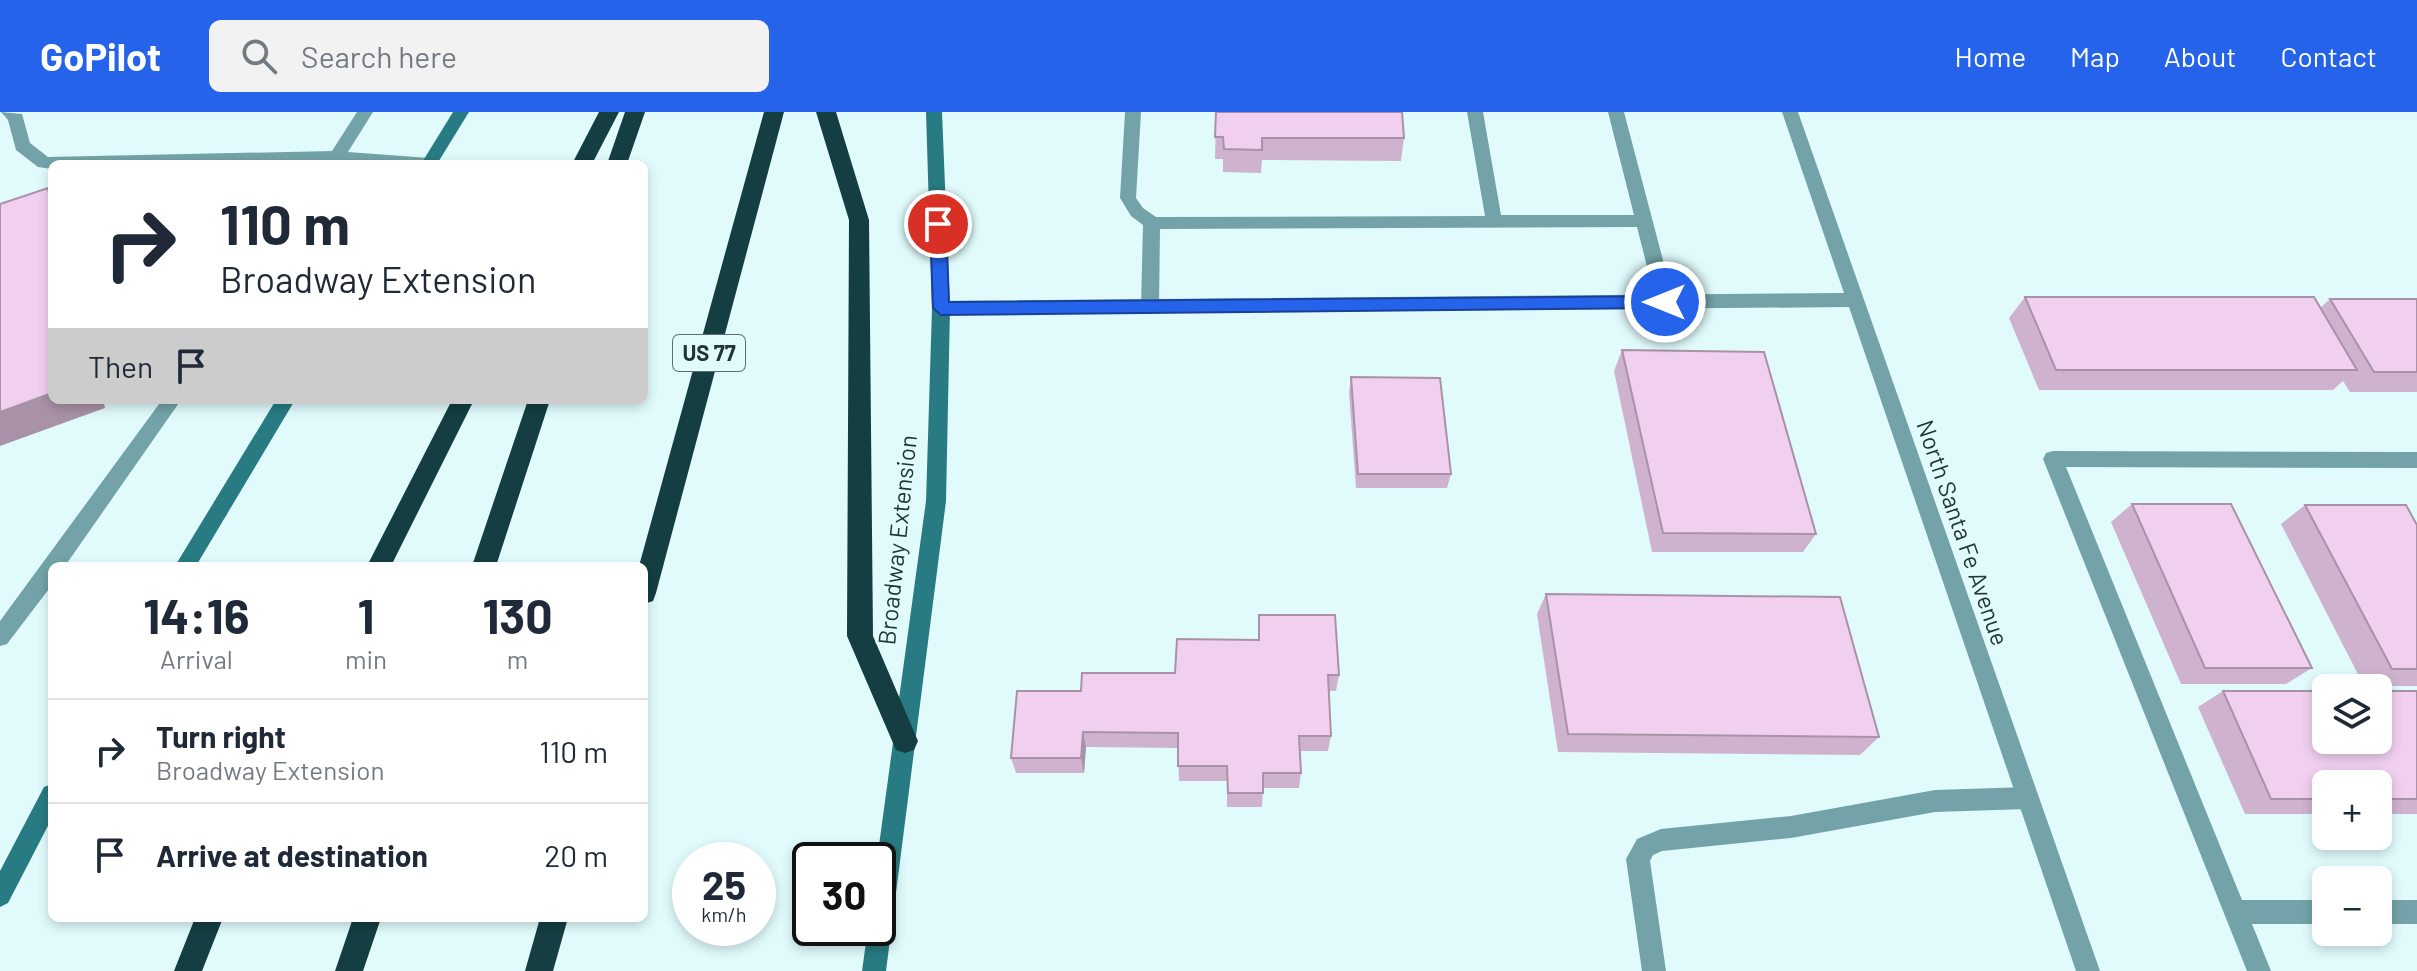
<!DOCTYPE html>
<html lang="en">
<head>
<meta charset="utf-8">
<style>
  :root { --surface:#fff; --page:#f2f2f3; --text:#1f2937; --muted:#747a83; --line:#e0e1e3; --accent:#2563eb }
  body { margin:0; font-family:Barlow,sans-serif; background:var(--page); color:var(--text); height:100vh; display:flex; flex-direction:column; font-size:30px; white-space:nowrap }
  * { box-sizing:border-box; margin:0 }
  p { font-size:26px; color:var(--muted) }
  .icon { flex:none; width:44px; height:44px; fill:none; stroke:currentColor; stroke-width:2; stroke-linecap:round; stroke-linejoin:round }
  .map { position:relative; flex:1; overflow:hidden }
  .sheet { position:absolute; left:48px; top:450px; width:600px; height:360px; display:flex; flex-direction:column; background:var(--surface); border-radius:12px; box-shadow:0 4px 12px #0003 }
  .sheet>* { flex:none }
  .hud { position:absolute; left:48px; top:48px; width:600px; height:244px; border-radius:12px; box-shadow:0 4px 12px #0003; background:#fff; color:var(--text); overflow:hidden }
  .tools { position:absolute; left:2312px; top:562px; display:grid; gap:16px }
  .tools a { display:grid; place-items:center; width:80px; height:80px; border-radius:12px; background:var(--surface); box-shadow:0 4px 12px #0003; font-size:40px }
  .speed { position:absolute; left:672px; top:730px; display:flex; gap:16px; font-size:40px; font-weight:700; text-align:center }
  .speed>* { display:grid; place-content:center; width:104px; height:104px; border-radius:50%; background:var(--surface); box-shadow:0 4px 12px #0003; line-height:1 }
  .speed small { font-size:20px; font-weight:400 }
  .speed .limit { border:4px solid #111; border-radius:12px; background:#fff; color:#111 }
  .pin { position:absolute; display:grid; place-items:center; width:68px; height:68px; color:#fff; margin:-34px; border:4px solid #fff; border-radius:50%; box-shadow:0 2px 8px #0007 }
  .me { position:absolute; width:88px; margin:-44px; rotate:270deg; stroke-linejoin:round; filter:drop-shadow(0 0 6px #0008) }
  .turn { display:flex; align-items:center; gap:28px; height:168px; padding:0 40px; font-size:36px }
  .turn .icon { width:104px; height:104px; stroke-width:2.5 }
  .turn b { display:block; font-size:56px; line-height:68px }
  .then { display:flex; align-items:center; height:76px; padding:0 40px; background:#0003; gap:16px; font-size:30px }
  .eta { display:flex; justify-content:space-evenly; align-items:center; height:136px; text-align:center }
  .eta b { font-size:48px; font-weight:700; line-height:56px }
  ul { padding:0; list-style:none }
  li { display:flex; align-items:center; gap:24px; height:104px; padding:0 40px; border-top:2px solid var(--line) }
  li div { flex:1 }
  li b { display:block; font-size:30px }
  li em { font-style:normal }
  header { display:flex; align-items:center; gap:48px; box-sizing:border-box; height:112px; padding:0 40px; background:var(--accent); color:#fff }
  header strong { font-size:38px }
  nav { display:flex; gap:44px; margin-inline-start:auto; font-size:28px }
  .search { width:560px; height:72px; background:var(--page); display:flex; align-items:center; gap:20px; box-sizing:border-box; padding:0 28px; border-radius:12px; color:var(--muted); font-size:30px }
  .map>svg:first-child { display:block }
</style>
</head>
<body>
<header>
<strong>GoPilot</strong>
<div class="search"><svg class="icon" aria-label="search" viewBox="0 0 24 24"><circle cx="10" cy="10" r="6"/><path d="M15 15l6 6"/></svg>Search here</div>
<nav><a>Home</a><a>Map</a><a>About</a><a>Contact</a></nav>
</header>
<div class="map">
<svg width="2417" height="859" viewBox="0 0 2417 859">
  <rect width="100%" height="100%" fill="#e1fbfd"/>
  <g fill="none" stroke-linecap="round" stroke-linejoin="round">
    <path fill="#73a3a8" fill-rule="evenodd" d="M 1,0 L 22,2 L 30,31 L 48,45 L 332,39 L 357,0 L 373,0 L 348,40 L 429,46 L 437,52 L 52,52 L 52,57 L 38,55 L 16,38 L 8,8 Z
      M 1125,0 L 1141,0 L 1136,86 L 1143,96 L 1156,105 L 1485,104 L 1467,0 L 1483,0 L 1501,103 L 1634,103 L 1608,0 L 1624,0 L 1674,190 L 1665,197 L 1656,190 L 1637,115 L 1160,117 L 1159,194 L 1156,199 L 1144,199 L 1141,194 L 1143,113 L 1131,104 L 1120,86 Z
      M 162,288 L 181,288 L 65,454 L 52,454 L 52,473 L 7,532 L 0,534 L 0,509 Z
      M 2027,675 L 2035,678 L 2038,686 L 2035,694 L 2027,697 L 1935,700 L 1791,726 L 1662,739 L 1653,743 L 1650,749 L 1666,859 L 1642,859 L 1626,747 L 1637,727 L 1661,717 L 1791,704 L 1935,678 Z"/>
    <path fill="#73a3a8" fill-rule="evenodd" d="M 1782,0 L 1798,0 L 2100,859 L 2076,859 L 1849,195 L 941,203 L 932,196 L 941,189 L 1844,181 Z
      M 2053,339 L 2417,340 L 2417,356 L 2066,355 L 2242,788 L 2326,788 L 2326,812 L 2252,812 L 2271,859 L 2247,859 L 2043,347 L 2046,341 Z
      M 2378,788 L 2417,788 L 2417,812 L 2378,812 Z"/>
    <path fill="#287b82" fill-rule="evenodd" d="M 453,0 L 469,0 L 437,52 L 421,52 Z
      M 926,0 L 942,0 L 950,196 L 946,389 L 886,859 L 862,859 L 868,816 L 878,816 L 877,748 L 926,389 L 932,196 Z
      M 276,288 L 295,288 L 196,454 L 175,454 Z
      M 52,672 L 52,706 L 8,791 L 0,795 L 0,759 L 44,675 Z"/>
    <path fill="#143e41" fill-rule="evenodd" d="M 599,0 L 619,0 L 592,52 L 572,52 Z
      M 625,0 L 645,0 L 627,52 L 607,52 Z
      M 764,0 L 784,0 L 656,481 L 653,489 L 644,492 L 644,454 L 639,454 Z
      M 816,0 L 836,0 L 869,108 L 873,524 L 918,629 L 914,638 L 905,641 L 896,638 L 847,524 L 849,108 Z
      M 452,288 L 474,288 L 391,454 L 367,454 Z
      M 528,288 L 550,288 L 496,454 L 472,454 Z
      M 195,806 L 223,806 L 202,859 L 174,859 Z
      M 353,806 L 381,806 L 363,859 L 335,859 Z
      M 540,806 L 568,806 L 553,859 L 525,859 Z"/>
  </g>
  <path fill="#cfb3ce" d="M 1216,0 L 1404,26 L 1401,49 L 1262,48 L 1261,61 L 1223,60 L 1223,47 L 1215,47 Z
    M 2025,185 L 2320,196 L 2330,187 L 2417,187 L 2417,280 L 2350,280 L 2343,269 L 2333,278 L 2039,278 L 2009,206 Z
    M 1622,238 L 1816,422 L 1803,440 L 1652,440 L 1614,259 Z
    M 1351,265 L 1451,362 L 1447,376 L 1356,376 L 1349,280 Z
    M 2132,392 L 2312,556 L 2286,572 L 2181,572 L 2111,410 Z
    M 2305,393 L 2417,413 L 2417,574 L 2364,574 L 2281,412 Z
    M 1546,482 L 1879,625 L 1860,643 L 1558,640 L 1537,502 Z
    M 1259,503 L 1339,563 L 1336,579 L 1329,579 L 1331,624 L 1328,639 L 1300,639 L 1301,661 L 1299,676 L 1263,676 L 1262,695 L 1227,695 L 1227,669 L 1179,669 L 1178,636 L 1086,635 L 1084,661 L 1016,661 L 1011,646 L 1175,561 L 1258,528 Z
    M 2223,579 L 2417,579 L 2417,702 L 2378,702 L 2378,672 L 2326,672 L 2326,702 L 2245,702 L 2198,595 Z"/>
  <path fill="#a992a7" d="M 48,76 L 52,80 L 52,98 Z
    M 52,281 L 52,288 L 103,288 L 105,296 L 0,334 L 0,300 Z
    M 1083,620 L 1086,635 L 1084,661 L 1081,646 Z"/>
  <path fill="#f1d0ef" stroke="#a992a7" stroke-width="2" d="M 1216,0 L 1402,0 L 1404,26 L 1262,26 L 1262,38 L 1224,37 L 1223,25 L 1215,25 Z
    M 48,76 L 52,98 L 52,281 L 0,300 L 0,92 Z
    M 2025,185 L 2314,185 L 2357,258 L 2056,258 Z
    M 2330,187 L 2417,187 L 2417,260 L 2374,260 Z
    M 1622,238 L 1764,240 L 1816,422 L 1663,421 Z
    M 1351,265 L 1440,266 L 1451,362 L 1358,362 Z
    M 2132,392 L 2231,392 L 2312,556 L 2205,556 Z
    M 2305,393 L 2406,393 L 2417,413 L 2417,557 L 2392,557 Z
    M 1546,482 L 1840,485 L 1879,625 L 1568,622 Z
    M 1259,503 L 1335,503 L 1339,563 L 1328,563 L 1331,624 L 1299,624 L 1301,661 L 1263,661 L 1263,681 L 1228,681 L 1227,654 L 1178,654 L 1178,621 L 1083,620 L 1081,646 L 1011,646 L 1017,579 L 1081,579 L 1082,561 L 1175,561 L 1177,527 L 1259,528 Z
    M 2223,579 L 2326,579 L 2326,628 L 2378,628 L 2378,579 L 2417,579 L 2417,687 L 2378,687 L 2378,672 L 2326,672 L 2326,687 L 2271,687 Z"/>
  <path fill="#2563eb" stroke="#184099" stroke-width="2" d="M 938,107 L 946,112 L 949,190 L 1665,184 L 1673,190 L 1665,196 L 941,203 L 933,196 L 930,112 Z"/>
  <g text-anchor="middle" stroke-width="6" stroke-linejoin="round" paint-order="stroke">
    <rect fill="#e1fbfd" stroke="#5b7071" stroke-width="2" x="673" y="223" width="72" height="36" rx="6"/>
    <g font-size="22" font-weight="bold" fill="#223435">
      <text x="709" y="249">US 77</text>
    </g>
    <g font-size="24" fill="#223435" stroke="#e1fbfd">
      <text transform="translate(1962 421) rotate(71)" y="8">North Santa Fe Avenue</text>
      <text transform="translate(898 428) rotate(-84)" y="8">Broadway Extension</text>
    </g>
  </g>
</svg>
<div class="tools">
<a><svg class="icon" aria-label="layers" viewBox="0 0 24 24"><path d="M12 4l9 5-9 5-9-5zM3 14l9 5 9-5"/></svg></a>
<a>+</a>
<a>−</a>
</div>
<div class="speed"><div>25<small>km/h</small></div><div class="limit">30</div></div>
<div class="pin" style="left:938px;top:112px;background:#d93025"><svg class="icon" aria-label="arrive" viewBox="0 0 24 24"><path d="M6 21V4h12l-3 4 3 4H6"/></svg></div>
<svg class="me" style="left:1665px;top:190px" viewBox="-20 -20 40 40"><circle r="17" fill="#2563eb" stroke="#fff" stroke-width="3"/><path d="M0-11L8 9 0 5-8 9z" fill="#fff"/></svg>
<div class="hud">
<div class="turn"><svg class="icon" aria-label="right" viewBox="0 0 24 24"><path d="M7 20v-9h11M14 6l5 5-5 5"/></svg><div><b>110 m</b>Broadway Extension</div></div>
<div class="then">Then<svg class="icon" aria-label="arrive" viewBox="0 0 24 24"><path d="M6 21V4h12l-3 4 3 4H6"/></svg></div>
</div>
<section class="sheet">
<div class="eta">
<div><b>14:16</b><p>Arrival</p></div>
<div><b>1</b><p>min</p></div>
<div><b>130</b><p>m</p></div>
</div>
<ul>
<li><svg class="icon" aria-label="right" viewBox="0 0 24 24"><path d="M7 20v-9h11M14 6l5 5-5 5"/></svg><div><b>Turn right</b><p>Broadway Extension</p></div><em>110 m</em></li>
<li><svg class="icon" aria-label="arrive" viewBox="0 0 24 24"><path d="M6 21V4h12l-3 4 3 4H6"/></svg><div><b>Arrive at destination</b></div><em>20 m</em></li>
</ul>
</section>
</div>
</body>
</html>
